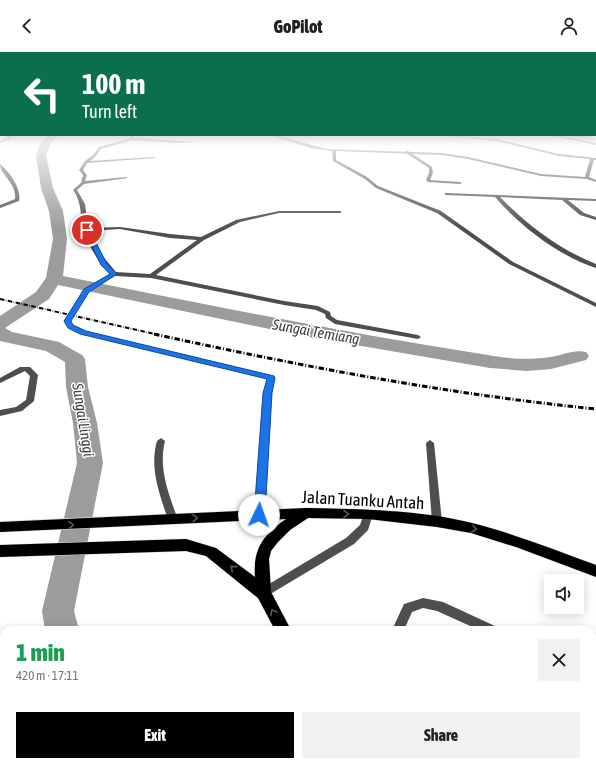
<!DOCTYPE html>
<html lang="en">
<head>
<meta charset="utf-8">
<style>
  :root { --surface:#fff; --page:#f2f2f2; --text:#202124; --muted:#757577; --accent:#000 }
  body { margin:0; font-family:"Asap Condensed",sans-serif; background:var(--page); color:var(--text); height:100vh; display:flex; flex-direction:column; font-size:15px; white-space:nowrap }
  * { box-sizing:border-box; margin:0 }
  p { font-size:13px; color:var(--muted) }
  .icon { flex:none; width:22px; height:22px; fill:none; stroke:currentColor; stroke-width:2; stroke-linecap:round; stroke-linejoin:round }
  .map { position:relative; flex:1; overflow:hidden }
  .side { position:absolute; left:0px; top:574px; width:596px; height:140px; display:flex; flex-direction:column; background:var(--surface); border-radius:12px 12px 0 0; box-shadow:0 2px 10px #0003 }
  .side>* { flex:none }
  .top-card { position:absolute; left:0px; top:0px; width:596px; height:84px; box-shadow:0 2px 10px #0003; background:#0b6e4f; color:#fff; overflow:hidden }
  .controls { position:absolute; left:544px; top:522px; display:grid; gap:8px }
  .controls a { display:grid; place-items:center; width:40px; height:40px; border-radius:0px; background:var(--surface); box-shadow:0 2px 10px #0003; font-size:20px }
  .pin { position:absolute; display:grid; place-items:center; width:34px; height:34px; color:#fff; margin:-17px; border:2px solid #fff; border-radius:50%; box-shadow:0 1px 4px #0007 }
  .me { position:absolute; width:44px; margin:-22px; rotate:3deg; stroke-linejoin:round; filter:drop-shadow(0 0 3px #0008) }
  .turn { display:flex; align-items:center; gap:14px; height:84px; padding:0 16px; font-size:18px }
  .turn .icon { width:52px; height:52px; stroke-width:2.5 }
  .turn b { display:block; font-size:28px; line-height:34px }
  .round { display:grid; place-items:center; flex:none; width:42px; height:42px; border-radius:0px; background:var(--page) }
  .head { display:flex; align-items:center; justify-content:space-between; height:68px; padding:0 16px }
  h1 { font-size:24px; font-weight:800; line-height:30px; color:#1e9e55 }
  .primary-button { display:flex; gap:8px; margin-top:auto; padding:8px 16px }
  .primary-button a { flex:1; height:46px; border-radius:0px; background:var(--accent); color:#fff; font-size:16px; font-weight:800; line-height:46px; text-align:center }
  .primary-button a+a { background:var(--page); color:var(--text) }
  header { display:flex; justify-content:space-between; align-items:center; height:52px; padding:0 16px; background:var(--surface); font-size:18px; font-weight:800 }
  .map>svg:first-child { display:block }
</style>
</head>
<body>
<header><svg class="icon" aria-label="back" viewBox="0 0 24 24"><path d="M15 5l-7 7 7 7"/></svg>GoPilot<svg class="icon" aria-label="person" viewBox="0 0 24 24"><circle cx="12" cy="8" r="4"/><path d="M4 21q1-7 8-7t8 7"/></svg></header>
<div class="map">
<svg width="596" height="714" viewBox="0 0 596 714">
  <rect width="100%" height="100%" fill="#fff"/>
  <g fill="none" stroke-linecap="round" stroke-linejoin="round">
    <path fill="#9c9c9c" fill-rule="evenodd" d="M 48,83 L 58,83 L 51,91 L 46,103 L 53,136 L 63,159 L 67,187 L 63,224 C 204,252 345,281 488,303 C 508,307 531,308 551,305 C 563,303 574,297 586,300 L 589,304 L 586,308 L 551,317 L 527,319 L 490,316 L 303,284 L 58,233 L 49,247 L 5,276 L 12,280 L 59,290 L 82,303 L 85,307 L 88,335 L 97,371 L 103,411 L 74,559 L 79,578 L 45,578 L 42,559 L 77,411 L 73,371 L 66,335 L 65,310 L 46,299 L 0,289 L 0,264 L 36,240 L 46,226 L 53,187 L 49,159 L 41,136 L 36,103 L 41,90 Z
      M 83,710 L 124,710 L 125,714 L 84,714 Z"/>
    <g stroke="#dbdbdb" stroke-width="1">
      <path id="trunk" d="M 306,456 C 359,457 421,458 472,471 C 515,482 555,498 596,513 L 596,525 L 516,495 L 471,481 L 437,475 L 368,467 L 308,466 L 290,478 L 278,490 L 271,499 L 269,507 L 271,540 L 291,578 L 275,578 L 258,546 L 206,504 L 186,499 L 0,505 L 0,493 L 186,487 L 216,496 L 255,525 C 253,497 263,483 286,467 L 0,480 L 0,470 Z
        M 461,710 L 486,710 L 488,714 L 463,714 Z"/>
    </g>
    <path fill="#4e4e4e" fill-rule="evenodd" d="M 550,83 L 557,83 L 596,91 L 596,93 Z
      M 406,99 L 408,99 L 432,115 L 433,121 L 430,128 L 460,130 L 462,131 L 460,132 L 428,130 L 426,128 L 429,121 L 429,116 L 406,101 Z
      M 161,386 L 165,389 C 158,417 169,442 178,468 L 177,471 L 173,472 L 169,471 L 168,468 C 160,442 149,417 157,389 Z
      M 430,388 L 434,391 L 442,470 L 441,473 L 437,474 L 433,473 L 432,470 L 426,391 Z
      M 368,458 L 371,459 L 373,462 L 368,478 L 354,492 L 267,544 L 263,546 L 259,544 L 257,541 L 259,538 L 346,486 L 360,473 L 365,459 Z
      M 423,546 L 443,550 L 495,574 L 497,578 L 479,578 L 437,559 L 423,556 L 412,560 L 404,578 L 392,578 L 404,552 Z
      M 592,620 L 596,621 L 596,634 L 592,633 Z"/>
    <path fill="#4e4e4e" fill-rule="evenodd" d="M 7,83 L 11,83 L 11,87 L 0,91 L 0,89 L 8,86 Z
      M 129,83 L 134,83 L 134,86 L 196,90 L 178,91 L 132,88 L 101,97 L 95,105 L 90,109 L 154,105 L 156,106 L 87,111 L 83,118 L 87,123 L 85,129 L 126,125 L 128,126 L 84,132 L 77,138 L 85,152 L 88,176 L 120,175 L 170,182 L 201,185 L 236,168 L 279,159 L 340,159 L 342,160 L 340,161 L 279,161 L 240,170 L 204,188 L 156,223 L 284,249 L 318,254 L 330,260 L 331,264 L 337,268 L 418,283 L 421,285 L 418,287 L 335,272 L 326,266 L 325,262 L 316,258 L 284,253 L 151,226 L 115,224 L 88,240 L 70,269 L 73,273 L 85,279 L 274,324 L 275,326 L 272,341 L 264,463 L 262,466 L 259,467 L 256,466 L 254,463 L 264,341 L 267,327 L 81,281 L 69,275 L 64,269 L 84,238 L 110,222 C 98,210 88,193 83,177 C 80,163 82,150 73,138 L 81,131 L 83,123 L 79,118 L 85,109 L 93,103 L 99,95 L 131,86 L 131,84 ZM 120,177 L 170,186 L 197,188 L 150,222 L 116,220 L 100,201 L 89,179 Z
      M 270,83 L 276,83 L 326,97 L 442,101 L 468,105 L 541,122 L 585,125 L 590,107 L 559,104 L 497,89 L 443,83 L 497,87 L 559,102 L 596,106 L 596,108 L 594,108 L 589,125 L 596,128 L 596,130 L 587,127 L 541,124 L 468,107 L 442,103 L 336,99 L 336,108 L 367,125 L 378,134 L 441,159 L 513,210 L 596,251 L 596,255 L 509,212 L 437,161 L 376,136 L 365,127 L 333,109 L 332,99 L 311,96 Z
      M 0,112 C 9,119 22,137 19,149 L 0,156 L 0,153 L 15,147 C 17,131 0,123 0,112 Z
      M 447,141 L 596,147 L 596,149 L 568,148 L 584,161 L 596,165 L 596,168 L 580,163 L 562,148 L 500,145 C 528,174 559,197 596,212 L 596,216 C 559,204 520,174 495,145 L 445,143 L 445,141 Z
      M 20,315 L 30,315 L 38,323 L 34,349 L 22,359 L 0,364 L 0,358 L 16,355 L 26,348 L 30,324 L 25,319 L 0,331 L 0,326 Z"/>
    <use href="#trunk" fill="#000" fill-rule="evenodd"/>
    <path stroke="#000" stroke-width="2" stroke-dasharray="4.5 1.5 0.5 1.5" stroke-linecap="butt" d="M 0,247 L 159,283"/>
    <path stroke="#000" stroke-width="3" stroke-dasharray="5.5 2 1 2" stroke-linecap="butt" d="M 154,282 C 300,314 447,342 596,357"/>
  </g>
  <path fill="#a3a3a3" d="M 595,77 L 596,77 L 596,89 L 564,83 L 595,83 Z"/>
  <defs><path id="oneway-chevron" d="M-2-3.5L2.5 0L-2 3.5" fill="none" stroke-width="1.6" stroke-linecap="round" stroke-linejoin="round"/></defs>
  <g stroke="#595959">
    <use href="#oneway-chevron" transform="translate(346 462) rotate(1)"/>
    <use href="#oneway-chevron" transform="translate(195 466) rotate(-3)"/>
    <use href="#oneway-chevron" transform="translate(71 473) rotate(-3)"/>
    <use href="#oneway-chevron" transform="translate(474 477) rotate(14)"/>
    <use href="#oneway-chevron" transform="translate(233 516) rotate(-140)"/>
    <use href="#oneway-chevron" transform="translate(273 560) rotate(-119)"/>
  </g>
  <linearGradient id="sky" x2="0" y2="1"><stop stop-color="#89aaca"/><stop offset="0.44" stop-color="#fff"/><stop offset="1" stop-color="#fff" stop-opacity="0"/></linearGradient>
  <rect width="596" height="177" fill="url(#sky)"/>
  <path fill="#1a73e8" stroke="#114b97" d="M 85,177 L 89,177 L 107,212 L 117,222 L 89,240 L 71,269 L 73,273 L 86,279 L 274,324 L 275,326 L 272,341 L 265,463 L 263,466 L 259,467 L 255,466 L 254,463 L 263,341 L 267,327 L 80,282 L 68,276 L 64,269 L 84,237 L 110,222 L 101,213 L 84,178 Z"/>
  <g text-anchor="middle" stroke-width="3" stroke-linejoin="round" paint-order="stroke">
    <g font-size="15" font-style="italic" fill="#3d3d3d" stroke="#fff">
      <text transform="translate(316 280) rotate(10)" y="5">Sungai Temiang</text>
      <text transform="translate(83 368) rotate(81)" y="5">Sungai Linggi</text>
    </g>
    <g font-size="17" fill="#000" stroke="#fff">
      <text transform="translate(363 448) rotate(3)" y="6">Jalan Tuanku Antah</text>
    </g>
  </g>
</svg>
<div class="controls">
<a><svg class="icon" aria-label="sound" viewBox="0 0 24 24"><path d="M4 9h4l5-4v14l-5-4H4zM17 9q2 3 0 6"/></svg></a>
</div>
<div class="pin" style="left:87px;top:178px;background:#d93025"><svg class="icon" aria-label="arrive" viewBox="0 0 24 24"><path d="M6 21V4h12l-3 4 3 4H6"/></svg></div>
<svg class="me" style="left:259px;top:463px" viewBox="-20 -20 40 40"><circle r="19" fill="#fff"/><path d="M0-13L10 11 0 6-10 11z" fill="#1a73e8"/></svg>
<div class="top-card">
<div class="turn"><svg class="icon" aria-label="left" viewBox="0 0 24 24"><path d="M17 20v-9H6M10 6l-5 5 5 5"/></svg><div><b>100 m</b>Turn left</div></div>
</div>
<section class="side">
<div class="head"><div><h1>1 min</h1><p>420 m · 17:11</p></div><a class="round"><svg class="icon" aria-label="close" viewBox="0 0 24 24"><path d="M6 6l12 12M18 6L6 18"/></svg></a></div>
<div class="primary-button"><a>Exit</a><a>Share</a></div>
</section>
</div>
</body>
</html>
